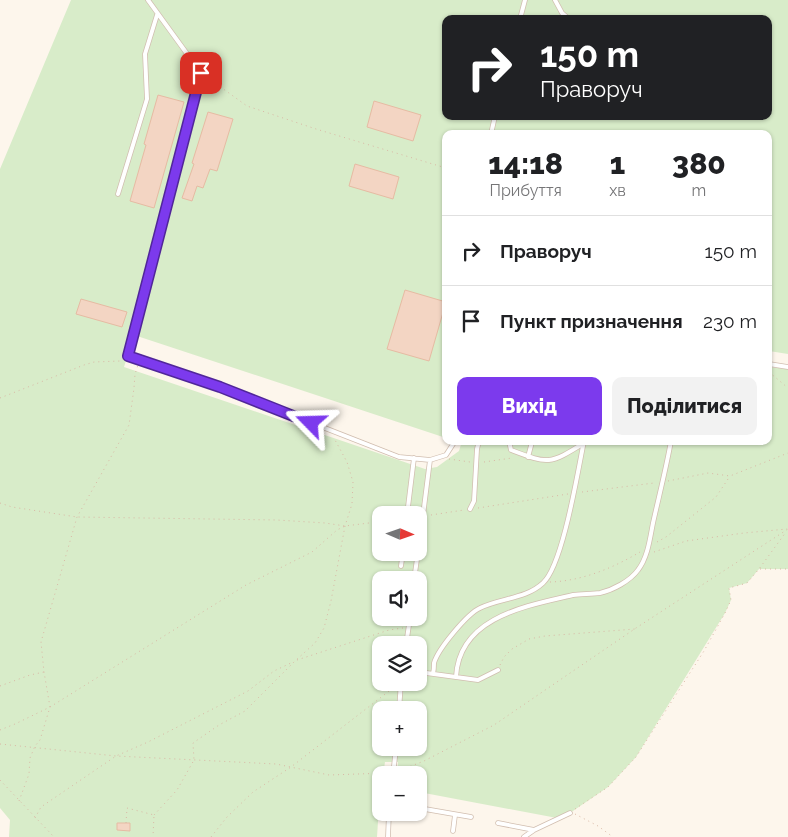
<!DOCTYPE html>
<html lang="uk">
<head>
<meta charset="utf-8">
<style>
  :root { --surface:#fff; --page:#f2f2f2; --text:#202124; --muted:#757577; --line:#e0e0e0; --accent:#7c3aed }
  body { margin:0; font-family:Raleway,sans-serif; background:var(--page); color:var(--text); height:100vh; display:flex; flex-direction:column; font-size:19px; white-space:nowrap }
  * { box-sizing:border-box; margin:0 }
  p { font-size:16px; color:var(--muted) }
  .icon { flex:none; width:28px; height:28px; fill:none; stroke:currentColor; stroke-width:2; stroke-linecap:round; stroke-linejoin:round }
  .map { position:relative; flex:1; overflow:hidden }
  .side { position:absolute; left:442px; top:130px; width:330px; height:315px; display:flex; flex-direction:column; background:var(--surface); border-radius:10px; box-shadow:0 1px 4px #0004 }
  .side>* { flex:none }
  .hud { position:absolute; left:442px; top:15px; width:330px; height:105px; border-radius:10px; box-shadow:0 1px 4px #0004; background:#202124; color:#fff; overflow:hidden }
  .needle { width:32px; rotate:92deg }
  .controls { position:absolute; left:372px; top:506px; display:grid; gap:10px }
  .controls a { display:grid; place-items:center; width:55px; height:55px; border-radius:10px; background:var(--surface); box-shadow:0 1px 4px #0004; font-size:25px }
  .pin { position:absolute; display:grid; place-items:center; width:42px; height:42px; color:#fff; margin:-21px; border-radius:10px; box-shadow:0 2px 8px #0006 }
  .me { position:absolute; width:55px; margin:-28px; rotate:292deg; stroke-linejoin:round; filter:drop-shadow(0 0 4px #0008) }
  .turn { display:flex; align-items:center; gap:18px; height:105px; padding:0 15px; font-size:22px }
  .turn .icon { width:65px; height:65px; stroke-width:2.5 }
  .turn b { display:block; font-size:35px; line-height:42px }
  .eta { display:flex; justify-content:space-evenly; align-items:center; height:85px; text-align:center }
  .eta b { font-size:30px; font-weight:800; line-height:35px }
  .cta { display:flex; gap:10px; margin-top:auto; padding:10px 15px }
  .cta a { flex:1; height:58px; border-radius:10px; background:var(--accent); color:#fff; font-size:20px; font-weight:800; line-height:58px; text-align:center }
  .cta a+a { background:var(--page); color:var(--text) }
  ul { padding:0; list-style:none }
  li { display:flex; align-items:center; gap:15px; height:70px; padding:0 15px; border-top:1px solid var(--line) }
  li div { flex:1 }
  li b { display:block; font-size:19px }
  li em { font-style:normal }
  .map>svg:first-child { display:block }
</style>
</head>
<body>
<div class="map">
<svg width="788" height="837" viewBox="0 0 788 837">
  <rect width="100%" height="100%" fill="#fdf6ec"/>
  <path fill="#d8ecc9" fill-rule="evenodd" d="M 71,0 L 788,0 L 788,354 L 769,351 L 769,134 L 446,134 L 446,438 L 134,335 L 124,367 L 425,469 L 437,467 L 459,451 L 462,441 L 769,441 L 769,367 L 788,369 L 788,569 L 759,569 L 747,583 L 729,588 L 731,600 L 725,613 L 636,757 L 608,787 L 570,813 L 557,818 L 419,792 L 419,775 L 397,775 L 398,762 L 385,762 L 383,775 L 381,775 L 377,837 L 9,837 L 10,820 L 0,808 L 0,169 ZM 446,19 L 769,19 L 769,116 L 446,116 ZM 381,515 L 419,515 L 419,552 L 381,552 ZM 381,580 L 419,580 L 419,618 L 381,618 ZM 381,645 L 419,645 L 419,682 L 381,682 ZM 381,710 L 419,710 L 419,748 L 381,748 Z"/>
  <path fill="#f3d5c3" stroke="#e6bba3" d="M 158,95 L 184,102 L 154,208 L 130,201 L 146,145 L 144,144 Z
    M 374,101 L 421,115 L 413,141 L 367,127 Z
    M 208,112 L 233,119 L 217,171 L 210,169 L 203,188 L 197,186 L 192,201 L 182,198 L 194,164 L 192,163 Z
    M 355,164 L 399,177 L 393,199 L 349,186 Z
    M 405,290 L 446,302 L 429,361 L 387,349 Z
    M 81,299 L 127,312 L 122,327 L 76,314 Z
    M 117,823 L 130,823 L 130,831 L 117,830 Z"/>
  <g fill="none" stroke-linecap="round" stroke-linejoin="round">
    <g stroke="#d1beb0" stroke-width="5.5">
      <path id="service" d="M 148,0 L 201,73 L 128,356 L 220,387 L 399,457 L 430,460 L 446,455 L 455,441
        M 555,0 L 562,13 L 569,19
        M 520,19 L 525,0
        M 491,134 L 495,116
        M 118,194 L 147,99 L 145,54 L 157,15
        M 769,364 L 788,367
        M 509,441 L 511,450 C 548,464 549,465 584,443
        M 528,457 L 532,442 L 531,441
        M 470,509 L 474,501 L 477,449 L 479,441
        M 407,515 L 414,458
        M 419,547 L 430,460
        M 401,566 L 403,552
        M 414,580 L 418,552
        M 406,645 L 410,618
        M 419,672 L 478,680 L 498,670
        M 433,674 C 434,670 434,666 434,663 C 438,649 467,614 480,608 C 500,598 526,599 543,583 C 563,565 578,470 584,441
        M 456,677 C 459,617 526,606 573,595 C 582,594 591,594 600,593 C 613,590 630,581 638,570 C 648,557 650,538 653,523 C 659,496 666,469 671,441
        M 399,710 L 401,682
        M 393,775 L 396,748
        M 419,808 L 471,817
        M 498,823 L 534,830
        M 453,831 L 455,815
        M 388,837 L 389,812
        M 524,837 L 534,830 L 570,813"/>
    </g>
    <path stroke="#d9b8a5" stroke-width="1" stroke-dasharray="1 4" stroke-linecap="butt" d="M 208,78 L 247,106 L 316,129 L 446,168
      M 769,372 L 788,388
      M 0,398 L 84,365 L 94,362 L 120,361 L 123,359
      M 449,459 L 470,462
      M 484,462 L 512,458
      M 668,481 L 708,473 L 730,476 L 788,453
      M 582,492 L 654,483
      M 0,503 L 12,507 L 77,517 L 277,520 L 325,523 L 345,526
      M 478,508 L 568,494
      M 431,515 L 464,510
      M 657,542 L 666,537 L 716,497 L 730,476
      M 654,552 L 686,541 L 744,533 L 787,529
      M 760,569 L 788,569
      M 550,582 C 582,581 613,568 640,552
      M 297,660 L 389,630 L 403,628
      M 500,665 L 504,657 L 512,649 L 529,639 L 545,636 L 635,629
      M 0,686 L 30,675 L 44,672
      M 0,730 L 15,724 L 50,707 L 44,672 L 41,642 L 77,517 L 129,425 L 134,388 L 135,374 L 138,365
      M 0,744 L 116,756 L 276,764 L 329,775 L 387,773
      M 401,770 L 424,761 L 494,725 L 636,628 L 788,529
      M 0,780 L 54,837
      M 19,801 L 29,774 L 30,758 L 35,746 L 40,740 L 50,707 L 246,585 L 312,552 L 337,530 L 345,526 L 369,523 L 381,519
      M 575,809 L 608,787 L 636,757 L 704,651 L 725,613 L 731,600 L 729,588 L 747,583 L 759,569 L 786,532
      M 575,814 L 598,826 L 613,837
      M 154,815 L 177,790 L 194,760 L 193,743 L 219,725 L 245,711 L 295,661 L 315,643 L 324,628 L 331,601 L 345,526 L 352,504 L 353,482 L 347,462 L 335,440
      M 35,818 L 41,807 L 116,756 L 148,742 L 248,691 L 274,671 L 293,662
      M 126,823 L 127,808 L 154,815 L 153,837
      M 211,837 L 227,817 L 253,792 L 291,767 L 393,688"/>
    <use href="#service" stroke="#fff" stroke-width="4"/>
  </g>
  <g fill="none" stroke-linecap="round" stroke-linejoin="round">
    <g stroke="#51269a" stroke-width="12">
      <path id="route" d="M 201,73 L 128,356 L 220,387 L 311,423"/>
    </g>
    <use href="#route" stroke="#7c3aed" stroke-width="9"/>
  </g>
</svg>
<div class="controls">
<a><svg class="needle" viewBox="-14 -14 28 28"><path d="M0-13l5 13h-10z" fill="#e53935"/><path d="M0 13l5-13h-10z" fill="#757577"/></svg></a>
<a><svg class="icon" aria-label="sound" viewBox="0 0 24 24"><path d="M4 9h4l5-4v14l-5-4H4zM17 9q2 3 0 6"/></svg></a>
<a><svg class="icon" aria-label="layers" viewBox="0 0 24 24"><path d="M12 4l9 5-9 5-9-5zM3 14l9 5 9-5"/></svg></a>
<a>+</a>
<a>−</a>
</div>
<div class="pin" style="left:201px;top:73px;background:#d93025"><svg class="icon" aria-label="arrive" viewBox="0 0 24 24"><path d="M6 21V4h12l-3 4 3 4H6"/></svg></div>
<svg class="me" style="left:311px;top:423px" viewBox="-20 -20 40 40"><path d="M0-17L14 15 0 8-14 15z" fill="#7c3aed" stroke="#fff" stroke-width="4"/></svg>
<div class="hud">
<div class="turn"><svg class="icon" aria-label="right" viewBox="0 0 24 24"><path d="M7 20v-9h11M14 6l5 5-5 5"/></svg><div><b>150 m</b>Праворуч</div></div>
</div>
<section class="side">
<div class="eta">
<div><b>14:18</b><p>Прибуття</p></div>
<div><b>1</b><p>хв</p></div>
<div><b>380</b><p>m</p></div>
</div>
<ul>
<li><svg class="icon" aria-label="right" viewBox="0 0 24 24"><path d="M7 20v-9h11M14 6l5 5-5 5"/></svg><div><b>Праворуч</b></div><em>150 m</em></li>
<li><svg class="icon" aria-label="arrive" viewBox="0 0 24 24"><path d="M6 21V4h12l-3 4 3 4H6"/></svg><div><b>Пункт призначення</b></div><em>230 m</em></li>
</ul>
<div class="cta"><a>Вихід</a><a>Поділитися</a></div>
</section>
</div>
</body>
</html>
